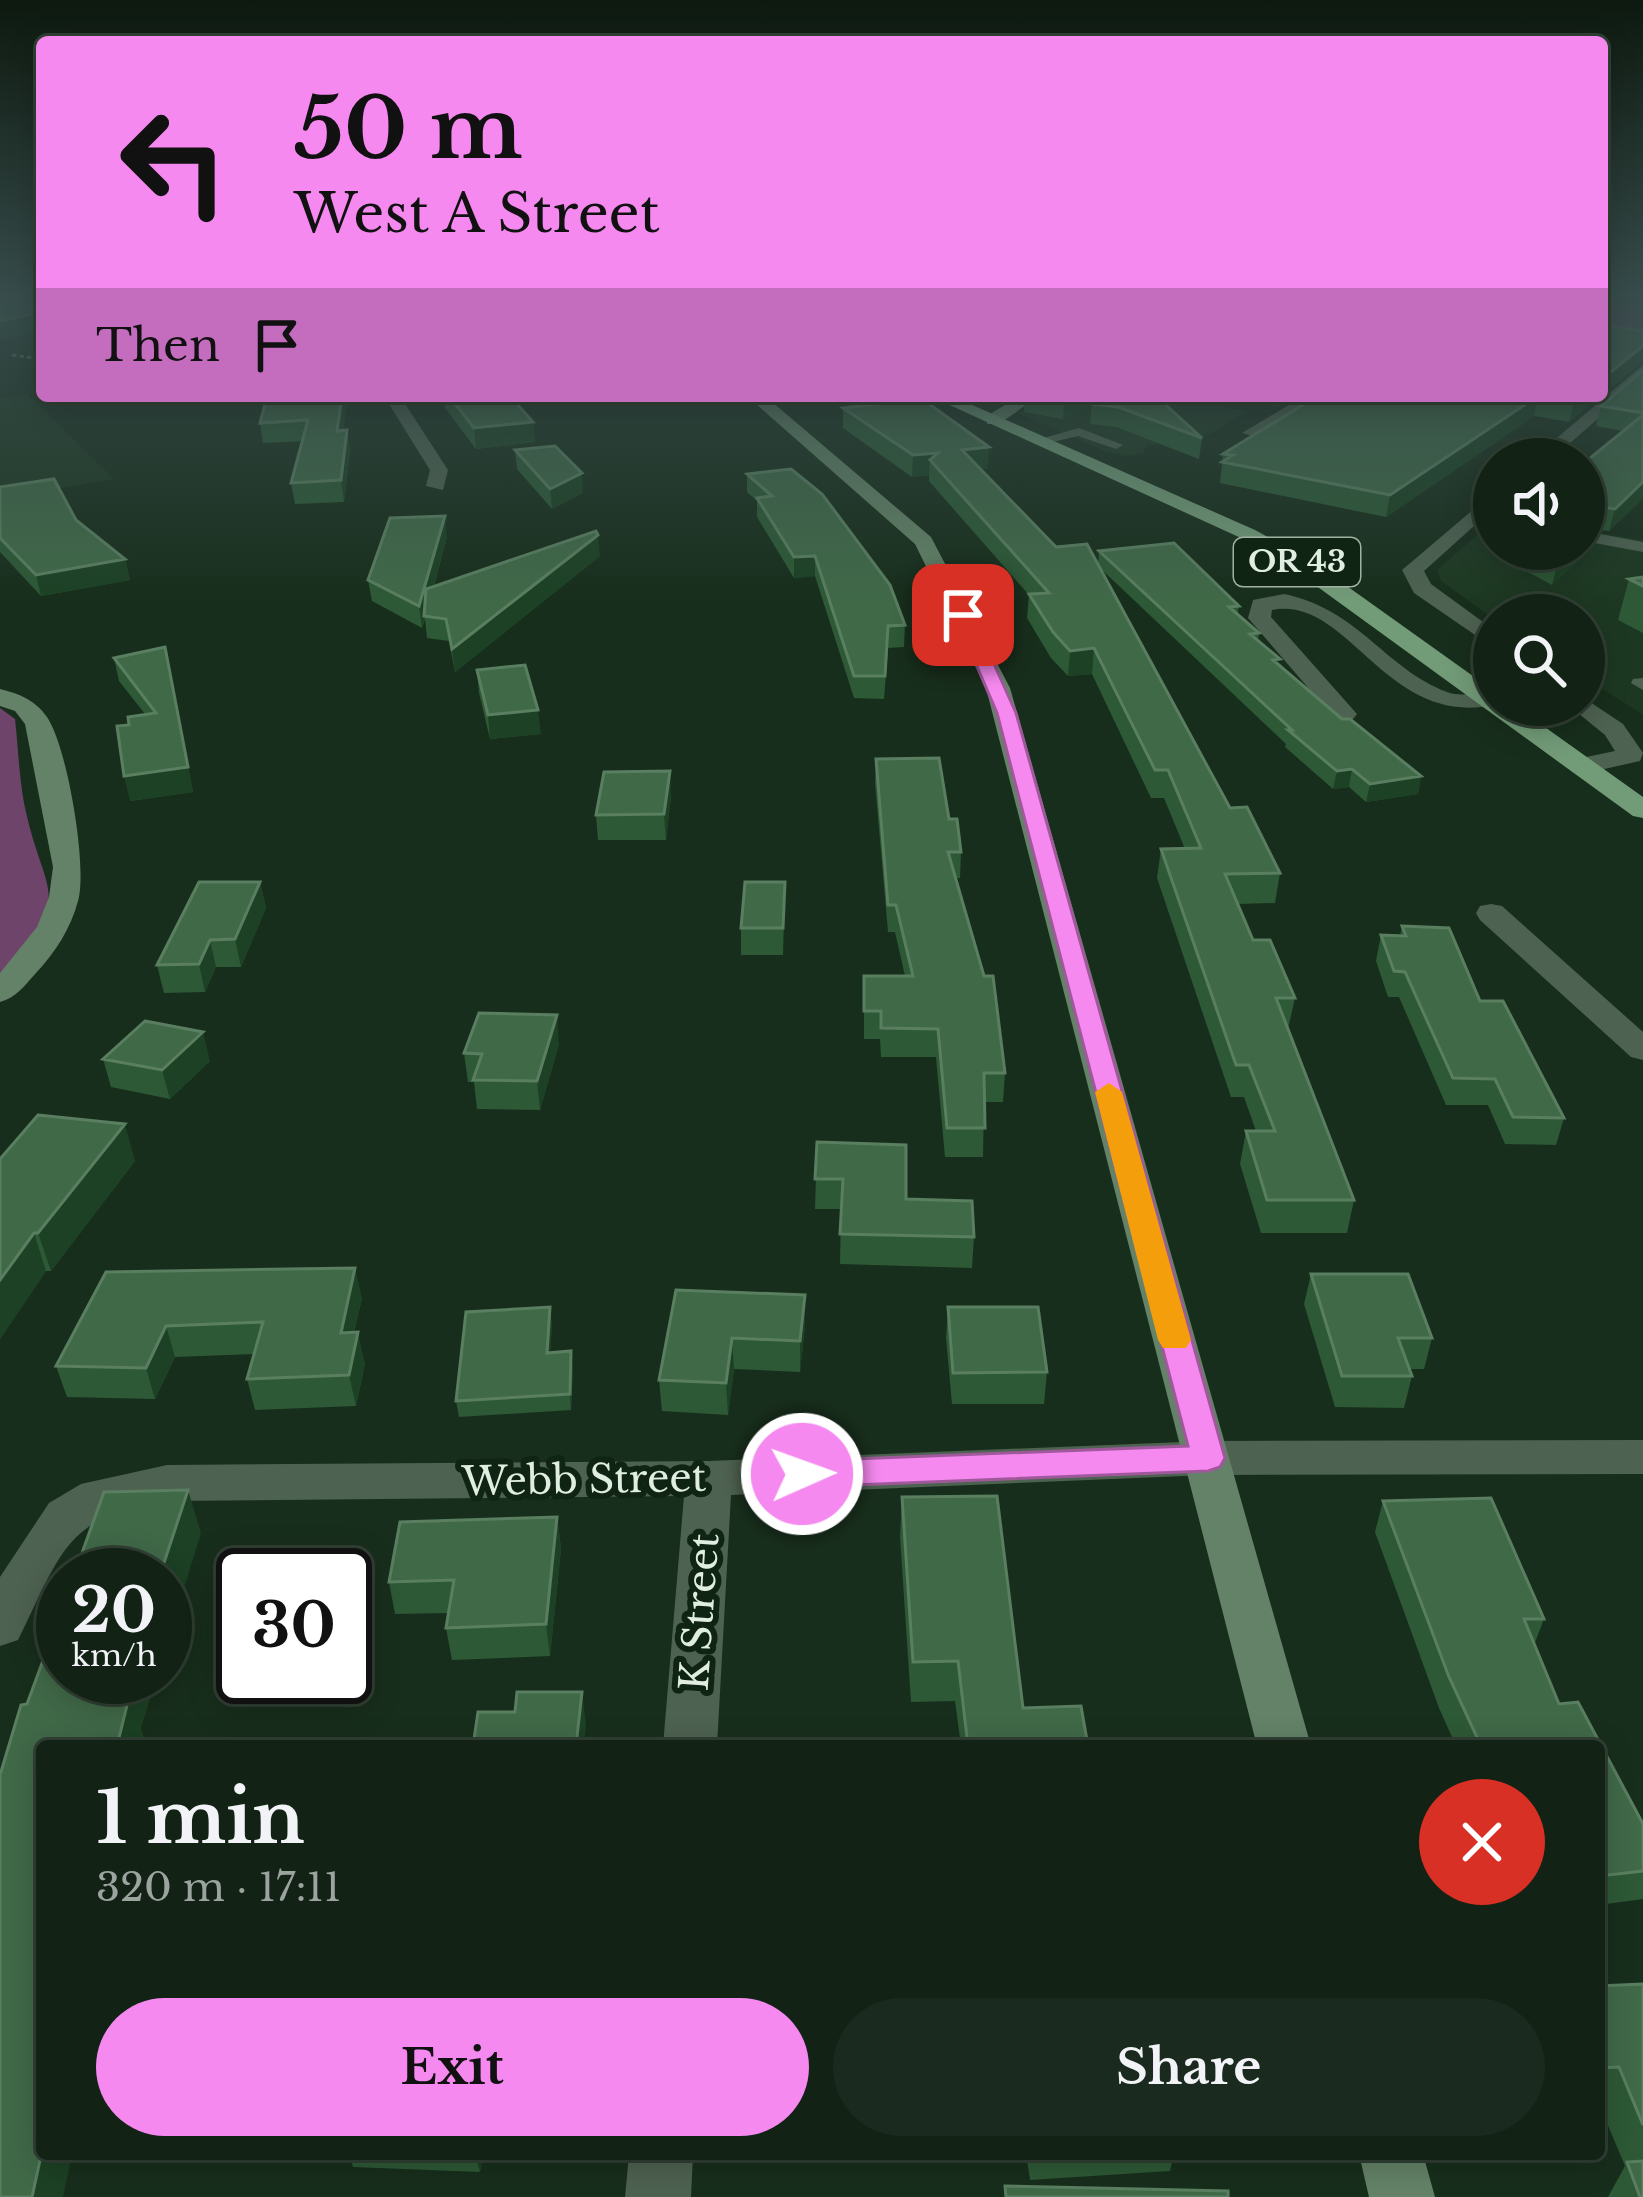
<!DOCTYPE html>
<html lang="en">
<head>
<meta charset="utf-8">
<style>
  :root { --surface:#122215; --page:#1b2a1e; --text:#f1f3f6; --muted:#9ca4a0; --line:#313f34; --accent:#f589ef }
  body { margin:0; font-family:"Libre Baskerville",serif; background:var(--page); color:var(--text); height:100vh; display:flex; flex-direction:column; font-size:45px; white-space:nowrap }
  * { box-sizing:border-box; margin:0 }
  p { font-size:39px; color:var(--muted) }
  .icon { flex:none; width:66px; height:66px; fill:none; stroke:currentColor; stroke-width:2; stroke-linecap:round; stroke-linejoin:round }
  .map { position:relative; flex:1; overflow:hidden }
  .side { position:absolute; left:36px; top:1740px; width:1569px; height:420px; display:flex; flex-direction:column; background:var(--surface); border-radius:12px; box-shadow:0 6px 30px #0003,0 0 0 3px var(--line) }
  .side>* { flex:none }
  .banner { position:absolute; left:36px; top:36px; width:1572px; height:366px; border-radius:12px; box-shadow:0 6px 30px #0003,0 0 0 3px var(--line); background:#f589ef; color:#111; overflow:hidden }
  .fabs { position:absolute; left:1473px; top:438px; display:grid; gap:24px }
  .fabs a { display:grid; place-items:center; width:132px; height:132px; border-radius:50%; background:var(--surface); box-shadow:0 6px 30px #0003,0 0 0 3px var(--line); font-size:60px }
  .speed { position:absolute; left:36px; top:1548px; display:flex; gap:24px; font-size:60px; font-weight:700; text-align:center }
  .speed>* { display:grid; place-content:center; width:156px; height:156px; border-radius:50%; background:var(--surface); box-shadow:0 6px 30px #0003,0 0 0 3px var(--line); line-height:1 }
  .speed small { font-size:30px; font-weight:400 }
  .speed .limit { border:6px solid #111; border-radius:18px; background:#fff; color:#111 }
  .pin { position:absolute; display:grid; place-items:center; width:102px; height:102px; color:#fff; margin:-51px; border-radius:24px; box-shadow:0 6px 18px #0006 }
  .me { position:absolute; width:132px; margin:-66px; rotate:88deg; stroke-linejoin:round; filter:drop-shadow(0 0 9px #0008) }
  .turn { display:flex; align-items:center; gap:42px; height:252px; padding:0 60px; font-size:54px }
  .turn .icon { width:156px; height:156px; stroke-width:2.5 }
  .turn b { display:block; font-size:84px; line-height:102px }
  .then { display:flex; align-items:center; height:114px; padding:0 60px; background:#0003; gap:24px; font-size:45px }
  .round { display:grid; place-items:center; flex:none; width:126px; height:126px; border-radius:63px; background:var(--page) }
  .head { display:flex; align-items:center; justify-content:space-between; height:204px; padding:0 60px }
  h1 { font-size:72px; font-weight:700; line-height:90px }
  .cta { display:flex; gap:24px; margin-top:auto; padding:24px 60px }
  .cta a { flex:1; height:138px; border-radius:72px; background:var(--accent); color:#111; font-size:48px; font-weight:700; line-height:138px; text-align:center }
  .cta a+a { background:var(--page); color:var(--text) }
  .map>svg:first-child { display:block }
</style>
</head>
<body>
<div class="map">
<svg width="1643" height="2197" viewBox="0 0 1643 2197">
  <rect width="100%" height="100%" fill="#182e1c"/>
  <path fill="#1d3822" d="M 27,394 L 114,479 L 0,498 L 0,398 Z
    M 1048,396 L 1179,396 L 1246,412 L 1196,442 L 1147,445 L 1143,453 L 1127,456 L 1105,451 L 1018,413 Z
    M 1494,520 L 1494,549 L 1584,549 L 1584,530 L 1643,540 L 1643,715 L 1584,677 L 1584,615 L 1494,615 L 1494,619 L 1441,581 L 1437,570 Z"/>
  <path fill="#6e446b" d="M 1602,294 L 1643,294 L 1643,342 L 1602,337 Z
    M 0,708 L 15,719 C 18,746 19,775 24,803 C 44,901 78,891 0,979 Z"/>
  <g fill="none" stroke-linecap="round" stroke-linejoin="round">
    <path stroke="#647768" stroke-width="3" stroke-dasharray="4.5 3" stroke-linecap="butt" d="M 12,355 L 42,359"/>
    <path fill="#4e6251" fill-rule="evenodd" d="M 1079,428 L 1123,445 L 1116,449 L 1078,436 L 1040,445 L 1033,441 Z
      M 1584,531 L 1643,542 L 1643,552 L 1584,541 Z
      M 1643,678 L 1643,690 L 1631,683 L 1633,679 Z"/>
    <path fill="#4e6251" fill-rule="evenodd" d="M 1643,365 L 1643,379 L 1552,459 L 1532,459 Z
      M 384,396 L 400,396 L 448,470 L 443,490 L 426,486 L 430,470 Z
      M 1304,396 L 1324,396 L 1257,437 L 1242,433 Z
      M 1494,492 L 1494,508 L 1424,571 L 1431,584 L 1494,630 L 1494,648 L 1414,593 L 1402,570 Z
      M 1284,594 C 1360,610 1384,668 1447,692 C 1462,698 1479,691 1494,693 L 1494,705 C 1385,728 1349,595 1272,610 L 1271,617 L 1357,714 L 1353,719 L 1335,719 L 1248,618 L 1253,600 Z
      M 1584,698 L 1623,724 L 1643,753 L 1640,761 L 1582,774 L 1572,772 L 1569,766 L 1572,760 L 1615,751 L 1605,735 L 1568,705 L 1584,705 Z
      M 1491,904 L 1502,906 L 1643,1032 L 1643,1060 L 1631,1057 L 1480,920 L 1476,913 L 1480,906 Z
      M 1643,1440 L 1643,1474 L 1208,1475 L 731,1495 L 717,1746 L 663,1746 L 684,1496 L 167,1501 C 65,1514 60,1556 18,1640 L 0,1646 L 0,1577 L 49,1503 L 81,1484 L 167,1465 L 709,1461 L 1208,1441 Z
      M 629,2154 L 693,2154 L 691,2197 L 625,2197 Z"/>
    <path fill="#638267" fill-rule="evenodd" d="M 747,396 L 765,396 L 931,537 L 1010,688 L 1311,1746 L 1257,1746 L 986,688 L 915,544 Z
      M 1008,396 L 1024,396 L 1026,405 L 999,424 L 987,424 L 987,416 L 1008,403 Z
      M 0,689 C 20,694 35,700 47,717 C 67,746 88,867 78,901 C 71,928 55,953 36,973 C 25,985 16,998 0,1002 L 0,973 L 37,927 L 49,897 L 53,867 L 25,724 L 15,711 L 0,706 Z
      M 1359,2154 L 1423,2154 L 1435,2197 L 1369,2197 Z"/>
    <path fill="#729b78" fill-rule="evenodd" d="M 930,396 L 952,396 L 1255,530 L 1309,559 L 1494,691 L 1494,705 L 1514,705 L 1643,797 L 1643,818 L 1633,816 L 1293,569 L 1241,538 Z"/>
  </g>
  <path fill="#2d5936" d="M 1643,370 L 1643,498 L 1609,531 L 1597,530 L 1592,547 L 1552,585 L 1495,554 L 1496,549 L 1584,549 L 1584,463 L 1624,431 L 1596,426 L 1601,406 Z
    M 211,396 L 348,396 L 343,430 L 347,430 L 350,451 L 344,502 L 295,504 L 291,483 L 302,441 L 263,443 L 260,423 L 267,396 L 211,398 Z
    M 444,396 L 510,396 L 533,422 L 535,442 L 476,449 L 445,408 Z
    M 826,396 L 918,396 L 988,468 L 980,469 L 1056,547 L 1098,565 L 1099,551 L 1239,606 L 1237,615 L 1259,633 L 1258,641 L 1279,665 L 1342,719 L 1421,776 L 1418,794 L 1366,802 L 1349,787 L 1333,789 L 1285,747 L 1286,744 L 1099,567 L 1230,808 L 1280,873 L 1275,903 L 1238,904 L 1253,940 L 1295,998 L 1288,1029 L 1354,1200 L 1347,1233 L 1261,1233 L 1240,1164 L 1246,1131 L 1256,1131 L 1244,1097 L 1231,1097 L 1157,878 L 1161,849 L 1185,849 L 1164,798 L 1151,798 L 1092,674 L 1068,676 L 1051,658 L 1027,618 L 1029,595 L 929,481 L 929,475 L 912,477 L 843,428 L 843,408 L 851,407 Z
    M 965,396 L 1004,396 L 1004,400 L 995,406 Z
    M 1025,396 L 1156,396 L 1202,438 L 1199,459 L 1116,427 L 1090,424 L 1092,404 L 1063,419 L 1024,412 Z
    M 1218,396 L 1295,396 L 1278,406 Z
    M 1310,396 L 1600,396 L 1569,422 L 1534,416 L 1386,517 L 1220,483 L 1223,454 L 1310,401 Z
    M 515,450 L 583,493 L 552,509 L 517,469 Z
    M 791,469 L 905,625 L 904,647 L 888,648 L 884,699 L 854,698 L 815,576 L 794,578 L 757,517 L 757,501 L 747,492 L 747,474 Z
    M 0,487 L 76,520 L 125,559 L 130,580 L 41,596 L 0,552 Z
    M 447,537 L 434,586 L 600,556 L 455,672 L 449,641 L 427,638 L 425,619 L 422,628 L 372,601 L 368,580 Z
    M 1643,577 L 1643,633 L 1618,620 L 1629,579 Z
    M 165,647 L 193,792 L 130,801 L 129,725 L 145,714 L 119,681 L 114,658 Z
    M 477,670 L 541,734 L 490,739 L 479,693 Z
    M 876,759 L 949,819 L 961,852 L 960,878 L 955,878 L 1005,1073 L 1003,1102 L 984,1102 L 983,1157 L 945,1157 L 936,1057 L 881,1057 L 880,1039 L 864,1039 L 864,976 L 905,976 L 895,932 L 888,932 L 875,783 Z
    M 671,796 L 666,840 L 598,840 L 596,815 Z
    M 260,882 L 266,908 L 241,967 L 216,967 L 205,992 L 164,993 L 157,965 Z
    M 785,882 L 783,955 L 741,955 L 741,928 Z
    M 1402,926 L 1480,1001 L 1564,1118 L 1556,1145 L 1505,1144 L 1488,1105 L 1446,1105 L 1399,997 L 1388,997 L 1376,961 L 1381,935 L 1400,936 Z
    M 559,1044 L 540,1110 L 477,1109 L 474,1082 L 468,1082 L 464,1053 Z
    M 103,1059 L 210,1061 L 170,1099 L 111,1087 Z
    M 817,1142 L 906,1199 L 974,1237 L 972,1268 L 840,1264 L 841,1209 L 815,1209 Z
    M 0,1159 L 135,1161 L 51,1271 L 46,1271 L 0,1339 Z
    M 106,1272 L 362,1298 L 354,1333 L 365,1364 L 356,1406 L 255,1410 L 247,1379 L 254,1354 L 175,1357 L 155,1399 L 67,1397 L 56,1366 Z
    M 1311,1274 L 1432,1338 L 1424,1369 L 1410,1369 L 1412,1376 L 1404,1408 L 1335,1407 L 1304,1304 Z
    M 805,1295 L 805,1325 L 800,1372 L 734,1369 L 728,1415 L 662,1411 L 659,1380 Z
    M 948,1307 L 1047,1372 L 1044,1404 L 952,1404 L 946,1338 Z
    M 552,1323 L 550,1353 L 573,1367 L 571,1410 L 459,1417 L 456,1401 Z
    M 902,1497 L 1023,1708 L 1088,1746 L 961,1746 L 955,1701 L 911,1702 L 900,1537 Z
    M 1491,1498 L 1544,1619 L 1534,1645 L 1559,1704 L 1578,1702 L 1643,1824 L 1643,1899 L 1599,1905 L 1599,1746 L 1456,1746 L 1439,1708 L 1375,1532 L 1383,1501 Z
    M 557,1517 L 561,1549 L 550,1656 L 452,1660 L 446,1628 L 449,1613 L 395,1614 L 389,1582 Z
    M 1643,1984 L 1643,2197 L 1608,2197 L 1625,2166 L 1599,2104 L 1599,1986 Z
    M 349,2154 L 483,2154 L 480,2172 L 353,2167 Z
    M 1026,2154 L 1174,2154 L 1170,2171 L 1030,2180 Z"/>
  <path fill="#1c4124" d="M 0,294 L 42,294 L 0,302 Z
    M 42,312 L 42,330 L 0,340 L 0,321 Z
    M 1643,346 L 1643,361 L 1602,395 L 1602,379 Z
    M 342,396 L 348,396 L 340,452 L 337,431 Z
    M 995,396 L 1004,396 L 1004,400 L 995,406 Z
    M 1071,396 L 1101,396 L 1100,400 L 1063,419 L 1064,399 Z
    M 1280,396 L 1295,396 L 1278,406 Z
    M 1538,396 L 1534,416 L 1386,517 L 1390,495 Z
    M 1581,396 L 1600,396 L 1569,422 L 1574,402 Z
    M 533,422 L 535,442 L 476,449 L 474,428 Z
    M 347,430 L 350,451 L 344,502 L 341,480 Z
    M 989,447 L 988,468 L 961,471 L 962,450 Z
    M 938,453 L 930,460 L 929,475 L 912,477 L 913,455 Z
    M 582,473 L 583,493 L 552,509 L 550,489 Z
    M 1643,482 L 1643,498 L 1609,531 L 1615,509 Z
    M 445,516 L 447,537 L 422,628 L 419,606 Z
    M 1598,524 L 1592,547 L 1552,585 L 1558,561 L 1571,549 L 1584,549 L 1584,537 Z
    M 598,535 L 600,556 L 455,672 L 452,649 Z
    M 815,556 L 815,576 L 794,578 L 794,557 Z
    M 125,559 L 130,580 L 41,596 L 36,575 Z
    M 1094,648 L 1092,674 L 1068,676 L 1070,651 Z
    M 170,670 L 193,792 L 130,801 L 124,776 L 188,767 Z
    M 538,710 L 541,734 L 490,739 L 488,715 Z
    M 1352,769 L 1349,787 L 1333,789 L 1337,771 Z
    M 670,771 L 671,796 L 666,840 L 664,814 Z
    M 1421,776 L 1418,794 L 1366,802 L 1370,784 Z
    M 260,882 L 266,908 L 241,967 L 235,939 Z
    M 210,940 L 216,967 L 205,992 L 199,964 Z
    M 557,1015 L 559,1044 L 540,1110 L 537,1081 Z
    M 203,1032 L 210,1061 L 170,1099 L 162,1070 Z
    M 125,1124 L 135,1161 L 51,1271 L 38,1233 Z
    M 34,1233 L 46,1271 L 0,1339 L 0,1280 Z
    M 355,1268 L 362,1298 L 347,1364 L 341,1333 Z
    M 805,1295 L 805,1325 L 800,1372 L 800,1341 Z
    M 550,1307 L 552,1323 L 549,1369 L 547,1353 Z
    M 166,1326 L 175,1357 L 155,1399 L 146,1368 Z
    M 358,1332 L 365,1364 L 356,1406 L 349,1375 Z
    M 732,1338 L 734,1369 L 728,1415 L 726,1383 Z
    M 571,1351 L 573,1367 L 571,1410 L 570,1394 Z
    M 188,1490 L 201,1533 L 165,1650 L 165,1575 L 160,1575 Z
    M 557,1517 L 561,1549 L 550,1656 L 546,1624 Z
    M 127,1677 L 157,1677 L 141,1728 L 145,1741 L 144,1746 L 117,1746 L 121,1697 Z
    M 582,1692 L 586,1724 L 584,1746 L 576,1746 Z
    M 42,2154 L 72,2154 L 63,2197 L 32,2197 Z
    M 475,2154 L 483,2154 L 480,2172 Z"/>
  <path fill="#406948" stroke="#597e60" stroke-width="3" d="M 34,294 L 42,294 L 42,312 L 0,321 L 0,301 Z
    M 1602,325 L 1643,331 L 1643,346 L 1602,379 Z
    M 1643,370 L 1643,413 L 1601,406 Z
    M 267,396 L 342,396 L 337,431 L 347,430 L 341,480 L 291,483 L 308,420 L 260,423 Z
    M 449,396 L 510,396 L 533,422 L 474,428 Z
    M 871,396 L 918,396 L 989,447 L 962,450 L 1056,547 L 1087,544 L 1230,808 L 1247,807 L 1280,873 L 1225,874 L 1253,940 L 1270,940 L 1295,998 L 1276,998 L 1354,1200 L 1267,1200 L 1246,1131 L 1275,1131 L 1249,1065 L 1236,1065 L 1161,849 L 1201,848 L 1168,770 L 1155,770 L 1094,648 L 1070,651 L 1053,632 L 1029,594 L 1049,593 L 930,460 L 938,453 L 913,455 L 843,408 L 887,403 Z
    M 1104,396 L 1156,396 L 1202,438 L 1118,407 L 1092,404 Z
    M 1317,396 L 1538,396 L 1390,495 L 1222,462 L 1233,455 L 1223,454 Z
    M 1538,396 L 1581,396 L 1574,402 Z
    M 1643,415 L 1643,482 L 1615,509 L 1587,505 L 1586,521 L 1598,524 L 1584,537 L 1584,463 Z
    M 555,446 L 582,473 L 550,489 L 515,450 Z
    M 791,469 L 822,494 L 890,585 L 905,625 L 888,626 L 885,676 L 854,676 L 815,556 L 794,557 L 757,498 L 772,496 L 747,474 Z
    M 54,479 L 76,520 L 125,559 L 36,575 L 0,538 L 0,487 Z
    M 445,516 L 419,606 L 368,580 L 390,518 Z
    M 596,531 L 598,535 L 452,649 L 446,619 L 424,616 L 426,589 Z
    M 1174,543 L 1239,606 L 1229,607 L 1259,633 L 1250,634 L 1280,659 L 1273,660 L 1342,719 L 1350,719 L 1421,776 L 1370,784 L 1352,769 L 1337,771 L 1288,730 L 1292,730 L 1099,551 Z
    M 1534,549 L 1571,549 L 1558,561 Z
    M 1643,577 L 1643,586 L 1629,579 Z
    M 165,647 L 188,767 L 124,776 L 117,726 L 129,725 L 128,717 L 156,713 L 114,658 Z
    M 525,665 L 538,710 L 488,715 L 477,670 Z
    M 939,758 L 949,819 L 957,819 L 961,852 L 948,852 L 984,976 L 993,976 L 1005,1073 L 984,1073 L 985,1128 L 947,1128 L 938,1029 L 881,1028 L 881,1011 L 864,1011 L 864,976 L 913,976 L 896,905 L 888,905 L 876,759 Z
    M 670,771 L 664,814 L 596,815 L 604,772 Z
    M 199,882 L 260,882 L 235,939 L 210,940 L 199,964 L 157,965 Z
    M 745,882 L 785,882 L 783,928 L 741,928 Z
    M 1402,926 L 1449,928 L 1480,1001 L 1503,1001 L 1564,1118 L 1513,1117 L 1495,1079 L 1453,1078 L 1405,972 L 1394,971 L 1381,935 L 1406,936 Z
    M 479,1013 L 557,1015 L 537,1081 L 473,1080 L 482,1054 L 464,1053 Z
    M 145,1021 L 203,1032 L 162,1070 L 103,1059 Z
    M 38,1115 L 125,1124 L 38,1233 L 34,1233 L 0,1280 L 0,1159 Z
    M 817,1142 L 906,1145 L 906,1199 L 972,1201 L 974,1237 L 840,1234 L 843,1179 L 815,1179 Z
    M 355,1268 L 341,1333 L 358,1332 L 349,1375 L 247,1379 L 263,1322 L 166,1326 L 146,1368 L 56,1366 L 106,1272 Z
    M 1311,1274 L 1408,1274 L 1432,1338 L 1398,1338 L 1412,1376 L 1342,1376 Z
    M 676,1290 L 805,1295 L 800,1341 L 732,1338 L 726,1383 L 659,1380 Z
    M 550,1307 L 547,1353 L 571,1351 L 570,1394 L 456,1401 L 466,1312 Z
    M 948,1307 L 1038,1307 L 1047,1372 L 953,1373 Z
    M 188,1490 L 160,1575 L 74,1575 L 104,1492 Z
    M 997,1496 L 1023,1708 L 1081,1706 L 1088,1746 L 968,1746 L 958,1661 L 913,1662 L 902,1497 Z
    M 1491,1498 L 1544,1619 L 1524,1619 L 1559,1704 L 1578,1702 L 1643,1824 L 1643,1871 L 1599,1876 L 1599,1746 L 1481,1746 L 1449,1677 L 1383,1501 Z
    M 557,1517 L 546,1624 L 446,1628 L 454,1580 L 389,1582 L 400,1522 Z
    M 63,1606 L 63,1677 L 127,1677 L 121,1697 L 129,1697 L 117,1746 L 42,1746 L 42,2151 L 32,2197 L 0,2197 L 0,1775 L 21,1705 L 27,1704 Z
    M 517,1692 L 582,1692 L 576,1746 L 473,1746 L 478,1712 L 515,1712 Z
    M 1643,1984 L 1643,2125 L 1619,2067 L 1599,2068 L 1599,1986 Z
    M 1643,2161 L 1643,2197 L 1640,2197 L 1627,2162 Z
    M 1005,2186 L 1228,2191 L 1228,2197 L 1006,2197 Z"/>
  <linearGradient id="sky" x2="0" y2="1"><stop stop-color="#0d190f"/><stop offset="0.49" stop-color="#374c4b"/><stop offset="1" stop-color="#374c4b" stop-opacity="0"/></linearGradient>
  <rect width="1643" height="602" fill="url(#sky)"/>
  <path fill="#f589ef" stroke="#9f599b" stroke-width="3" d="M 957,611 L 972,615 L 1016,713 L 1225,1458 L 1220,1467 L 1208,1471 L 802,1487 L 789,1484 L 784,1474 L 789,1465 L 802,1461 L 1188,1446 L 997,713 L 955,615 Z"/>
  <path fill="#f59e0b" d="M 1109,1083 L 1122,1092 L 1191,1340 L 1186,1348 L 1163,1348 L 1158,1340 L 1095,1092 Z"/>
  <g text-anchor="middle" stroke-width="12" stroke-linejoin="round" paint-order="stroke">
    <rect fill="#0f2413" stroke="#a1b1a4" stroke-width="3" x="1234" y="538" width="126" height="48" rx="9"/>
    <g font-size="30" font-weight="bold" fill="#e0eee2">
      <text x="1297" y="572">OR 43</text>
    </g>
    <g font-size="39" fill="#e0eee2" stroke="#0f2413">
      <text transform="translate(584 1479) rotate(-1)" y="14">Webb Street</text>
      <text transform="translate(699 1612) rotate(-86)" y="14">K Street</text>
    </g>
  </g>
</svg>
<div class="fabs">
<a><svg class="icon" aria-label="sound" viewBox="0 0 24 24"><path d="M4 9h4l5-4v14l-5-4H4zM17 9q2 3 0 6"/></svg></a>
<a><svg class="icon" aria-label="search" viewBox="0 0 24 24"><circle cx="10" cy="10" r="6"/><path d="M15 15l6 6"/></svg></a>
</div>
<div class="speed"><div>20<small>km/h</small></div><div class="limit">30</div></div>
<div class="pin" style="left:963px;top:615px;background:#d93025"><svg class="icon" aria-label="arrive" viewBox="0 0 24 24"><path d="M6 21V4h12l-3 4 3 4H6"/></svg></div>
<svg class="me" style="left:802px;top:1474px" viewBox="-20 -20 40 40"><circle r="17" fill="#f589ef" stroke="#fff" stroke-width="3"/><path d="M0-11L8 9 0 5-8 9z" fill="#fff"/></svg>
<div class="banner">
<div class="turn"><svg class="icon" aria-label="left" viewBox="0 0 24 24"><path d="M17 20v-9H6M10 6l-5 5 5 5"/></svg><div><b>50 m</b>West A Street</div></div>
<div class="then">Then<svg class="icon" aria-label="arrive" viewBox="0 0 24 24"><path d="M6 21V4h12l-3 4 3 4H6"/></svg></div>
</div>
<section class="side">
<div class="head"><div><h1>1 min</h1><p>320 m · 17:11</p></div><a class="round" style="background:#d93025;color:#fff"><svg class="icon" aria-label="close" viewBox="0 0 24 24"><path d="M6 6l12 12M18 6L6 18"/></svg></a></div>
<div class="cta"><a>Exit</a><a>Share</a></div>
</section>
</div>
</body>
</html>
